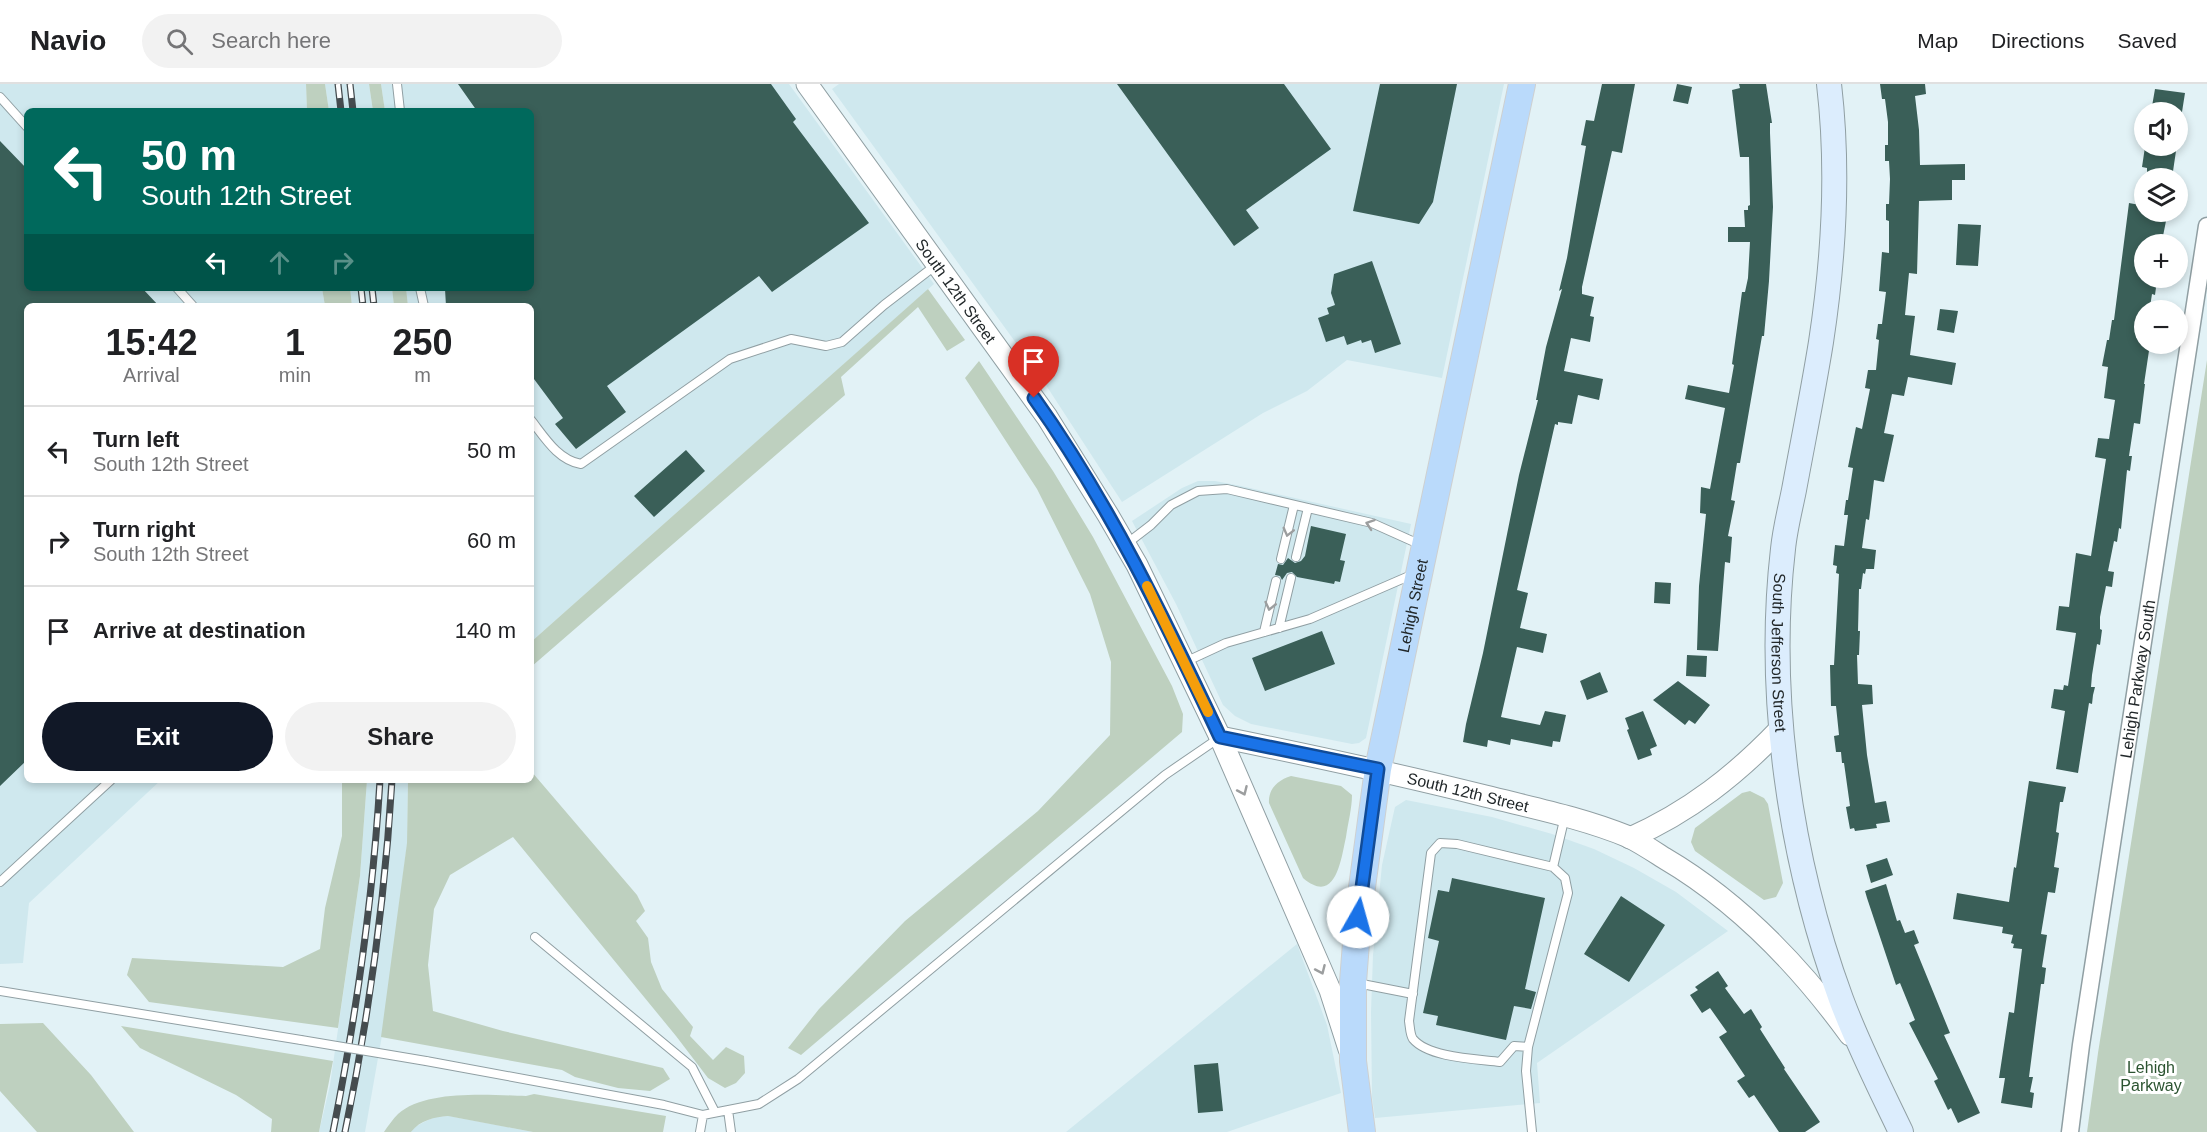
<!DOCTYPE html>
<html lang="en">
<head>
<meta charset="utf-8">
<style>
  :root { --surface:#fff; --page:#f2f2f2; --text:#202124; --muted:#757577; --line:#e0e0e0; --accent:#111827 }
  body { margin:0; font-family:Helvetica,sans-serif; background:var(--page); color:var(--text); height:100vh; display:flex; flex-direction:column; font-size:22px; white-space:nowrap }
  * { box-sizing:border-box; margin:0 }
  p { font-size:20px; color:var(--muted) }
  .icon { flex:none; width:33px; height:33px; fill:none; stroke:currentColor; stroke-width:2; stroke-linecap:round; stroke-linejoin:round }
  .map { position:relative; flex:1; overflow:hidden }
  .details { position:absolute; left:24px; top:219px; width:510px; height:480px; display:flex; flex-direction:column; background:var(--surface); border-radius:9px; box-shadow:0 3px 9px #0003 }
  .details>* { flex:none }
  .top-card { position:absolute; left:24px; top:24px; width:510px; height:183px; border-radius:9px; box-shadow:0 3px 9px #0003; background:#00695c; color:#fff; overflow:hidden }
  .tools { position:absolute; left:2134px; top:18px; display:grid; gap:12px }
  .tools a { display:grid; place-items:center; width:54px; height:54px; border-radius:50%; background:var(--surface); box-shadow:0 3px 9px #0003; font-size:30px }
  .pin { position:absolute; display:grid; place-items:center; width:51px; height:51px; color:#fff; margin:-62px -26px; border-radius:50% 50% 50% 0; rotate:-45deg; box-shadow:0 0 6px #0007 }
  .pin .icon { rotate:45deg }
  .me { position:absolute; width:66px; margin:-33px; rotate:7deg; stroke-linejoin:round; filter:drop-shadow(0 0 4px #0008) }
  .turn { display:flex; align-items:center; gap:21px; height:126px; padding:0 18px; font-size:27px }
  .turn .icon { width:78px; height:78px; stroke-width:2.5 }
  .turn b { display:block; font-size:42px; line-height:51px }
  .lanes { display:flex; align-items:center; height:57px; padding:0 18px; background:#0003; justify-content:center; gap:30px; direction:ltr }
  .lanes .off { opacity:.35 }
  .eta { display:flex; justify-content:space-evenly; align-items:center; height:102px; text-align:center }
  .eta b { font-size:36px; font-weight:800; line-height:42px }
  .button { display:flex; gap:12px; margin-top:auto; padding:12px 18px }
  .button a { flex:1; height:69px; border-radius:36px; background:var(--accent); color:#fff; font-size:24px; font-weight:800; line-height:69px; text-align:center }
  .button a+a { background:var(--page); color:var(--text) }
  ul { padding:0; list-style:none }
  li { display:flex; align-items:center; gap:18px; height:90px; padding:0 18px; border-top:2px solid var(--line) }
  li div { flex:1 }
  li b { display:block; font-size:22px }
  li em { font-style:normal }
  header { display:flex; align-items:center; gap:36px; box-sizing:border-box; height:84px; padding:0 30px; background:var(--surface); border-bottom:2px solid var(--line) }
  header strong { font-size:28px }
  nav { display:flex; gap:33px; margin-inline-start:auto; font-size:21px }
  .search { width:420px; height:54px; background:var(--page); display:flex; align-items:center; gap:15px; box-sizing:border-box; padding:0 21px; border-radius:33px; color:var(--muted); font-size:22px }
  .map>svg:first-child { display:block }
</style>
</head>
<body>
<header>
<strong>Navio</strong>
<div class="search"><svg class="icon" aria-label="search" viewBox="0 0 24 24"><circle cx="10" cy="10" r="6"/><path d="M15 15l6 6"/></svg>Search here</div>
<nav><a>Map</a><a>Directions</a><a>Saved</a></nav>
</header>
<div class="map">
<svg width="2207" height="1048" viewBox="0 0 2207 1048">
  <rect width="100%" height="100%" fill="#e2f2f6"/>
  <path fill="#cfe8ee" d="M 0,0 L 306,0 L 307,27 L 27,27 L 27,204 L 322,204 L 325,222 L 27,222 L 27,696 L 161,696 L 29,819 L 23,879 L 0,880 Z
    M 325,0 L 369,0 L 373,27 L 329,27 Z
    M 381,0 L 789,0 L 934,200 L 531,558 L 531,222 L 408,222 L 406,204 L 531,204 L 531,27 L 385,27 Z
    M 839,0 L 1504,0 L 1442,294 L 1347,276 L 1307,307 L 1263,329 L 1122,418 L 1040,292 L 832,5 Z
    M 350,204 L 392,204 L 394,222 L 352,222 Z
    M 1198,397 L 1215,397 L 1241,402 L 1411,440 L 1366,654 L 1359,659 L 1352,660 L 1251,640 L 1235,632 L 1223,621 L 1176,520 L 1132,437 L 1182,404 Z
    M 367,696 L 408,696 L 407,761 L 384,940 L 365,1048 L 319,1048 L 330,1001 L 360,792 Z
    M 1406,716 L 1492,733 L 1552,750 L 1594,765 L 1634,784 L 1676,808 L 1728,847 L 1537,979 L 1540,1019 L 1375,1034 L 1372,1013 L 1371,928 L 1373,871 L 1382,781 L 1395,723 Z
    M 1297,860 L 1327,941 L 1341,1009 L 1227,1048 L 1066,1048 Z
    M 449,1032 L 533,1048 L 411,1048 L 415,1043 L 424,1038 L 435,1033 Z"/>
  <path fill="#bed0bf" d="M 306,0 L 325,0 L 329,27 L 307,27 Z
    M 369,0 L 381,0 L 385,27 L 373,27 Z
    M 322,204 L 350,204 L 352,222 L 325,222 Z
    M 392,204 L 406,204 L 408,222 L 394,222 Z
    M 928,205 L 965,256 L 947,267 L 918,223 L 841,293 L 845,311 L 531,583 L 531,558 Z
    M 2207,276 L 2207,1048 L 2087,1048 L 2098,969 Z
    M 979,277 L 1053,387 L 1093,453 L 1172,602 L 1183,630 L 1182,648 L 801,971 L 788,964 L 819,925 L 905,837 L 1038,727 L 1110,651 L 1111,578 L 1090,510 L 1037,405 L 965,294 Z
    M 531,687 L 637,811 L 645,827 L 636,837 L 648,854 L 651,878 L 662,905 L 693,943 L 690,952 L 713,976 L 726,963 L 744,972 L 745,989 L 736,999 L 725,1004 L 708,994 L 676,952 L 513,753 L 450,791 L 434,825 L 428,881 L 433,927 L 503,947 L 663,984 L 670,995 L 650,1007 L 618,1004 L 575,993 L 562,986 L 381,953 L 407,759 L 408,696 L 531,696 Z
    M 1291,692 L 1341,702 L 1352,711 C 1352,724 1348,739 1346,753 C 1341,775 1336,822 1303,794 L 1269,719 C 1268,705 1278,696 1291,692 Z
    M 342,696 L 367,696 L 360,792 L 338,944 L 149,918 L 127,891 L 132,874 L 283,883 L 320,865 L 325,824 L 342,752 Z
    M 1750,707 L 1764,714 L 1768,720 L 1783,799 L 1776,813 L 1764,816 L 1695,767 L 1691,758 L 1695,744 L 1742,709 Z
    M 43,939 L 91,991 L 134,1048 L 37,1048 L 0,1007 L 0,940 Z
    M 121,942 L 333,977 L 319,1048 L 271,1048 L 272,1035 L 236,1011 L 140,964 Z
    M 534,1010 L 666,1032 L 663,1048 L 533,1048 L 448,1032 C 435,1033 420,1036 411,1048 L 384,1048 C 388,1042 393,1035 398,1030 C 425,1005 491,1011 526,1012 Z"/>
  <path fill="#3a5f58" d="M 458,0 L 771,0 L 796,35 L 793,38 L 869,139 L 772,208 L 759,192 L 607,302 L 626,328 L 576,365 L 555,340 L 563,334 L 531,291 L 531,222 L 446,222 L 445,205 L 531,204 L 531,27 L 477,27 Z
    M 1117,0 L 1284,0 L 1331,65 L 1246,126 L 1259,144 L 1234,162 Z
    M 1380,0 L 1457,0 L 1433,118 L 1419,140 L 1353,127 Z
    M 1602,0 L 1635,0 L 1622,69 L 1612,67 L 1582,203 L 1582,210 L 1594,213 L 1590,232 L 1594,233 L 1590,258 L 1571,254 L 1564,287 L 1603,295 L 1599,316 L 1578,311 L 1572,340 L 1558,338 L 1558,341 L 1555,340 L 1517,506 L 1528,509 L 1520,544 L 1547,550 L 1543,569 L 1517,563 L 1501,633 L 1540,641 L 1545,627 L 1566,631 L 1560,658 L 1553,657 L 1552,663 L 1511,655 L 1510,661 L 1488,656 L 1487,663 L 1463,658 L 1466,640 L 1483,569 L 1519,391 L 1538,316 L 1536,316 L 1546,263 L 1562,205 L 1559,207 L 1567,174 L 1586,62 L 1581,61 L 1586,36 L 1594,37 Z
    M 1677,0 L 1692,3 L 1688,20 L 1673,17 Z
    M 1739,0 L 1766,0 L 1772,39 L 1770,39 L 1770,49 L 1773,123 L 1769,197 L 1764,252 L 1762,252 L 1740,379 L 1737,379 L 1731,416 L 1735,417 L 1728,452 L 1732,453 L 1730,479 L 1725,478 L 1718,567 L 1697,566 L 1699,502 L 1706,430 L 1700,429 L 1701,403 L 1710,405 L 1725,324 L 1685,315 L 1688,301 L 1729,309 L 1734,281 L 1732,280 L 1742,208 L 1745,208 L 1748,194 L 1750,158 L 1728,158 L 1728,143 L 1745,143 L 1744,126 L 1748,126 L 1748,122 L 1750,121 L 1749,73 L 1740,73 L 1732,6 L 1740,4 Z
    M 1880,0 L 1925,0 L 1926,10 L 1915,12 L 1919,46 L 1920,81 L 1965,80 L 1965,96 L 1952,96 L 1952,116 L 1919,117 L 1917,190 L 1909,189 L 1905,231 L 1915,232 L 1910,271 L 1956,279 L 1952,301 L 1908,293 L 1904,312 L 1892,310 L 1884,349 L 1894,351 L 1884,398 L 1874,396 L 1869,436 L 1866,435 L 1862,464 L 1876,466 L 1874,485 L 1866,485 L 1865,490 L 1863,489 L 1861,505 L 1859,505 L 1858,547 L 1860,547 L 1859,571 L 1857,571 L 1858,600 L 1872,601 L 1873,620 L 1862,621 L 1867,671 L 1875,719 L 1886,717 L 1890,738 L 1876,740 L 1877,744 L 1855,747 L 1854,744 L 1850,745 L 1846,723 L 1850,722 L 1844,679 L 1842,679 L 1841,668 L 1836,668 L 1834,652 L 1839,651 L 1836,622 L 1831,622 L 1830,581 L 1834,581 L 1839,490 L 1836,489 L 1837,482 L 1833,481 L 1835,461 L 1844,462 L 1848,431 L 1844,431 L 1846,416 L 1848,416 L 1853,384 L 1848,383 L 1856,343 L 1862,345 L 1870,305 L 1865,304 L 1868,286 L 1876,286 L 1879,256 L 1876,255 L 1877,248 L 1878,240 L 1882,240 L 1886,208 L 1879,207 L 1882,168 L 1889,169 L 1889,137 L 1886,136 L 1886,120 L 1889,120 L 1890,95 L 1889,77 L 1885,77 L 1885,61 L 1888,61 L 1888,38 L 1885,15 L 1882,15 Z
    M 2155,5 L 2185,9 L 2182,28 L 2151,28 Z
    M 0,57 L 27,85 L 27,204 L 142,204 L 159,222 L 27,222 L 27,676 L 0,702 Z
    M 2145,63 L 2176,67 L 2172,94 L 2150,94 L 2151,89 L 2147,89 L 2147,84 L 2142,83 Z
    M 2129,119 L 2145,122 L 2145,128 L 2164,128 L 2163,137 L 2166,137 L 2163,152 L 2160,152 L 2159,160 L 2145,160 L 2145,194 L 2154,194 L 2154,196 L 2157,196 L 2155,211 L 2152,210 L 2150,223 L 2145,222 L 2145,260 L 2150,260 L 2144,300 L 2145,300 L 2140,340 L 2134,339 L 2129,372 L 2132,372 L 2130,387 L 2127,386 L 2121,445 L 2119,444 L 2117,458 L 2114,457 L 2108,487 L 2114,488 L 2112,503 L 2106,502 L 2100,533 L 2100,545 L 2102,546 L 2100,561 L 2097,560 L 2092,591 L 2091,603 L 2095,603 L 2093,611 L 2092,620 L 2089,619 L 2078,689 L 2056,685 L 2065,627 L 2051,624 L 2054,605 L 2063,606 L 2064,601 L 2068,602 L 2076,549 L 2056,546 L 2059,522 L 2069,523 L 2076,469 L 2091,472 L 2106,375 L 2095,373 L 2098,354 L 2109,355 L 2115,316 L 2104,314 L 2108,283 L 2102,282 L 2107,256 L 2109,256 L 2112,236 L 2114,236 Z
    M 1958,140 L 1981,141 L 1978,182 L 1956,181 Z
    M 1372,177 L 1401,260 L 1375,269 L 1371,256 L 1362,259 L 1361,256 L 1347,261 L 1344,252 L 1326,258 L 1318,234 L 1329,230 L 1327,224 L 1335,221 L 1331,209 L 1334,190 Z
    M 1940,225 L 1958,227 L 1954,249 L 1937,246 Z
    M 686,366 L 705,387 L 654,433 L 634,412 Z
    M 1311,442 L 1346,450 L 1340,476 L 1345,477 L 1340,498 L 1335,497 L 1334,500 L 1297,493 L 1292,488 L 1287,489 L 1282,496 L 1280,492 L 1275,491 L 1278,480 L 1283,481 L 1288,474 L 1295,479 L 1301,477 L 1305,472 Z
    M 1655,498 L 1671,499 L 1670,520 L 1654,519 Z
    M 1322,547 L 1335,580 L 1265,607 L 1252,574 Z
    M 1687,571 L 1707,572 L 1706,593 L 1686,592 Z
    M 1600,588 L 1608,608 L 1587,616 L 1580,597 Z
    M 1678,597 L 1710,621 L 1695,640 L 1689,636 L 1685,641 L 1653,616 Z
    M 1643,627 L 1657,662 L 1650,665 L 1652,671 L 1638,676 L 1627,646 L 1629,645 L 1625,634 Z
    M 2029,697 L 2066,703 L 2063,718 L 2060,718 L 2056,748 L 2059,749 L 2054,783 L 2059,784 L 2055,809 L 2048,808 L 2041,850 L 2047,851 L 2042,883 L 2046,884 L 2044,900 L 2041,900 L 2029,993 L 2033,993 L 2030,1008 L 2034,1009 L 2032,1024 L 2001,1019 L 2005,994 L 1999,994 L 2009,928 L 2014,929 L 2022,865 L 2013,864 L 2014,860 L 2011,859 L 2013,851 L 2002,849 L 2003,843 L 1953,835 L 1957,809 L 2009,818 L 2014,783 L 2016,784 Z
    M 1887,774 L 1893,791 L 1871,799 L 1866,781 Z
    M 1452,794 L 1545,814 L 1525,905 L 1536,908 L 1531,925 L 1514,922 L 1506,956 L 1436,941 L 1438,932 L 1423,929 L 1439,857 L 1428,854 L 1438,806 L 1449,808 Z
    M 1886,800 L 1897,837 L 1900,836 L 1905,849 L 1914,846 L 1919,859 L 1914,861 L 1950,949 L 1944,951 L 1980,1029 L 1958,1039 L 1951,1024 L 1948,1026 L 1934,997 L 1938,995 L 1909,939 L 1915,936 L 1900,899 L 1896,901 L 1867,814 L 1865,807 Z
    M 1621,812 L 1665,841 L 1629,898 L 1584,870 Z
    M 1718,887 L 1728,902 L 1725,904 L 1744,930 L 1751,925 L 1762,943 L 1760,945 L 1785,984 L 1784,985 L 1820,1038 L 1805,1048 L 1779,1048 L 1754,1011 L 1749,1014 L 1737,997 L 1745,992 L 1719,953 L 1727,948 L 1710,924 L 1702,929 L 1690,911 L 1698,906 L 1695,903 Z
    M 1218,979 L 1223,1027 L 1198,1029 L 1194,981 Z"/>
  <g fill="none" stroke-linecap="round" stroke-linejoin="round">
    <g stroke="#909fa3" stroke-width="10">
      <path id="service" d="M 397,0 L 400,27
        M 0,13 L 27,43
        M 177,204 L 193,222
        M 420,204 L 424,222
        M 531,336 C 545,354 558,376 581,380 L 730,275 L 791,255 L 826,262 L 842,258 L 884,221 L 936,181
        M 1125,461 L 1151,441 L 1171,421 L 1198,407 L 1227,405 L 1372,439 L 1421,461
        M 1296,473 L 1308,424
        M 1281,475 L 1294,421
        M 1279,544 L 1291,494
        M 1264,548 L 1276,497
        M 1185,578 L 1226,559 L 1310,535 L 1416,489
        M 0,798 L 111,696
        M 535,853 L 692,983 L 715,1028
        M 1357,899 L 1413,910
        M 0,907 L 301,956
        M 1528,963 L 1514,962 L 1500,978 C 1477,975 1429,974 1413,955 C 1410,951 1410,943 1409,937 L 1431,769 L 1440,759 L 1457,760 L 1553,783
        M 426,977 L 664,1021 L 703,1031 L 759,1020 L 798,995 L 1165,691 L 1219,654
        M 728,1026 L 731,1048
        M 700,1048 L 703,1031
        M 1532,1048 L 1526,987 L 1528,963 L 1568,809 L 1565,794 L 1553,783 L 1565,732"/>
    </g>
    <g stroke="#909fa3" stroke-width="19">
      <g id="minor">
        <path id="s1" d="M 2070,1048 L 2081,961 L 2207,142"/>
      </g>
    </g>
    <g stroke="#909fa3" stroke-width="23">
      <g id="tertiary">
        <path id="s2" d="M 807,0 L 1047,333 L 1108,431 L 1137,481 L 1220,653 L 1330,906 L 1349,965"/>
        <path id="s3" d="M 1220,653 C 1309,671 1397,690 1485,712 C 1533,724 1583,734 1629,753 C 1641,759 1653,767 1664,774 C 1739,818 1799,881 1850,951"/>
        <path d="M 1630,754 C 1689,728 1736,691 1780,645"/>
      </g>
    </g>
    <g stroke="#909fa3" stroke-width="26">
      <g id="secondary">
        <path id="s4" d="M 1829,0 C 1839,85 1834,173 1821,258 C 1813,308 1803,357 1794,406 C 1790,426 1785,445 1783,465 C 1766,612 1790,776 1841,915 C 1858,961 1880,1004 1901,1048"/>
      </g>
    </g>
    <g stroke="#ced0d0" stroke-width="28">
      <g id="primary">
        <path id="s5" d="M 1362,1048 L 1353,977 L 1353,898 L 1358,833 L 1378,685 L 1522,0"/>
      </g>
    </g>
    <use href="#service" stroke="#fff" stroke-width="8"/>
    <use href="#minor" stroke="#fff" stroke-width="16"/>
    <use href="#tertiary" stroke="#fff" stroke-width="21"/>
    <use href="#secondary" stroke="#dcedfd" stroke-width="24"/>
    <use href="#primary" stroke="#badafb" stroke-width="26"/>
    <g stroke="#454c4f" stroke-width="7">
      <path id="rail" d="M 338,0 L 341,27
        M 350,0 L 353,27
        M 361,204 L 363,222
        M 372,204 L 374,222
        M 333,1048 C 356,932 373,815 380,696
        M 345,1048 C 369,932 385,814 392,696"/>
    </g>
    <use href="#rail" stroke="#fff" stroke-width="4.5" stroke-dasharray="14" stroke-linecap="butt"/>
    <g stroke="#909fa3" stroke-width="10" stroke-linecap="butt">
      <path id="service-bridge" d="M 301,956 L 426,977"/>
    </g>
    <use href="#service-bridge" stroke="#fff" stroke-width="8"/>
  </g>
  <defs><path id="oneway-chevron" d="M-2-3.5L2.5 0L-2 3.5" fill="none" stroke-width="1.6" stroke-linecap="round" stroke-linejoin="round" transform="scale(1.5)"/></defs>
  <g stroke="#9c9e9f">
    <use href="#oneway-chevron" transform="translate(1370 440) rotate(-161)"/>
    <use href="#oneway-chevron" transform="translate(1288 448) rotate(104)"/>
    <use href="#oneway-chevron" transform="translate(1270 522) rotate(103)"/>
    <use href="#oneway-chevron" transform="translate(1243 707) rotate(66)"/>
    <use href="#oneway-chevron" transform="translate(1321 886) rotate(66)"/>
  </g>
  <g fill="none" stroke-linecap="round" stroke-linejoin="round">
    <g stroke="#114b97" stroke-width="15">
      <path id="route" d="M 1034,314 C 1109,419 1165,536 1220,653 L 1378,685 L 1358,833"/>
    </g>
    <use href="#route" stroke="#1a73e8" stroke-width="10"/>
    <path stroke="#f59e0b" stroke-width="10" d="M 1147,502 L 1208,628"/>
  </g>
  <g text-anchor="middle" stroke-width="6" stroke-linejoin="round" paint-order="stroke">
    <g font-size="16" fill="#22282a" stroke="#fff">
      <text dy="6" stroke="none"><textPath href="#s2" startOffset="255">South 12th Street</textPath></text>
      <text dy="6" stroke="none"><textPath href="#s5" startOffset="532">Lehigh Street</textPath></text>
      <text dy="6" stroke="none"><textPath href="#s4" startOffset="573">South Jefferson Street</textPath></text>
      <text dy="6" stroke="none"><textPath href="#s1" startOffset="458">Lehigh Parkway South</textPath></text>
      <text dy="6" stroke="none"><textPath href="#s3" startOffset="254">South 12th Street</textPath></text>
    </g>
    <g font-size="16" fill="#2b5330" stroke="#fff">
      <text x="2151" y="989">Lehigh<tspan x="2151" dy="18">Parkway</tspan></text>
    </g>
  </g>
</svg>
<div class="tools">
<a><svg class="icon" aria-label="sound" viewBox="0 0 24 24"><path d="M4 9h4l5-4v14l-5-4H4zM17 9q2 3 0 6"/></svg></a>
<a><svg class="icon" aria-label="layers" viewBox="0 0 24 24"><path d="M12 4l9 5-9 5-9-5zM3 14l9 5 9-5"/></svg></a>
<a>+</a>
<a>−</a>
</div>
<div class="pin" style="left:1034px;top:314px;background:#d93025"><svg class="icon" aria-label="arrive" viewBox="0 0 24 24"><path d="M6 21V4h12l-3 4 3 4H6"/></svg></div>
<svg class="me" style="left:1358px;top:833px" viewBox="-20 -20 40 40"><circle r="19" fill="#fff"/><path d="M0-13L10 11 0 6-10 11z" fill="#1a73e8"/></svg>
<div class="top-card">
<div class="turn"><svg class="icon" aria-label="left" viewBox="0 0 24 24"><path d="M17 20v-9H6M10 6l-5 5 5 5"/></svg><div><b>50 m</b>South 12th Street</div></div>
<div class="lanes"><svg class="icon" aria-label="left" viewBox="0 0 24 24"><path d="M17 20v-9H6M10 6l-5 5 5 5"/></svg><svg class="icon off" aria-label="ahead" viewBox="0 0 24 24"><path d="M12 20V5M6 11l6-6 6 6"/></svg><svg class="icon off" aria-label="right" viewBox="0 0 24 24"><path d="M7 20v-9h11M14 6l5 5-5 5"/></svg></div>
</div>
<section class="details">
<div class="eta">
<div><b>15:42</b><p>Arrival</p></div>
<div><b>1</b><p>min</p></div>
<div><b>250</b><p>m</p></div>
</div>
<ul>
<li><svg class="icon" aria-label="left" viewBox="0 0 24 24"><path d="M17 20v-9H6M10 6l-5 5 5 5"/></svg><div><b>Turn left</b><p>South 12th Street</p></div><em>50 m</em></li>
<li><svg class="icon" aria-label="right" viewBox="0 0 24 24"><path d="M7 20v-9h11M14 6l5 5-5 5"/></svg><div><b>Turn right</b><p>South 12th Street</p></div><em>60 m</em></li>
<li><svg class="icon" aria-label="arrive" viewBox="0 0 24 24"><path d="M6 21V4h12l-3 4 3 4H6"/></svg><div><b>Arrive at destination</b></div><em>140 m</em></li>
</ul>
<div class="button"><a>Exit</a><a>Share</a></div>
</section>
</div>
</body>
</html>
